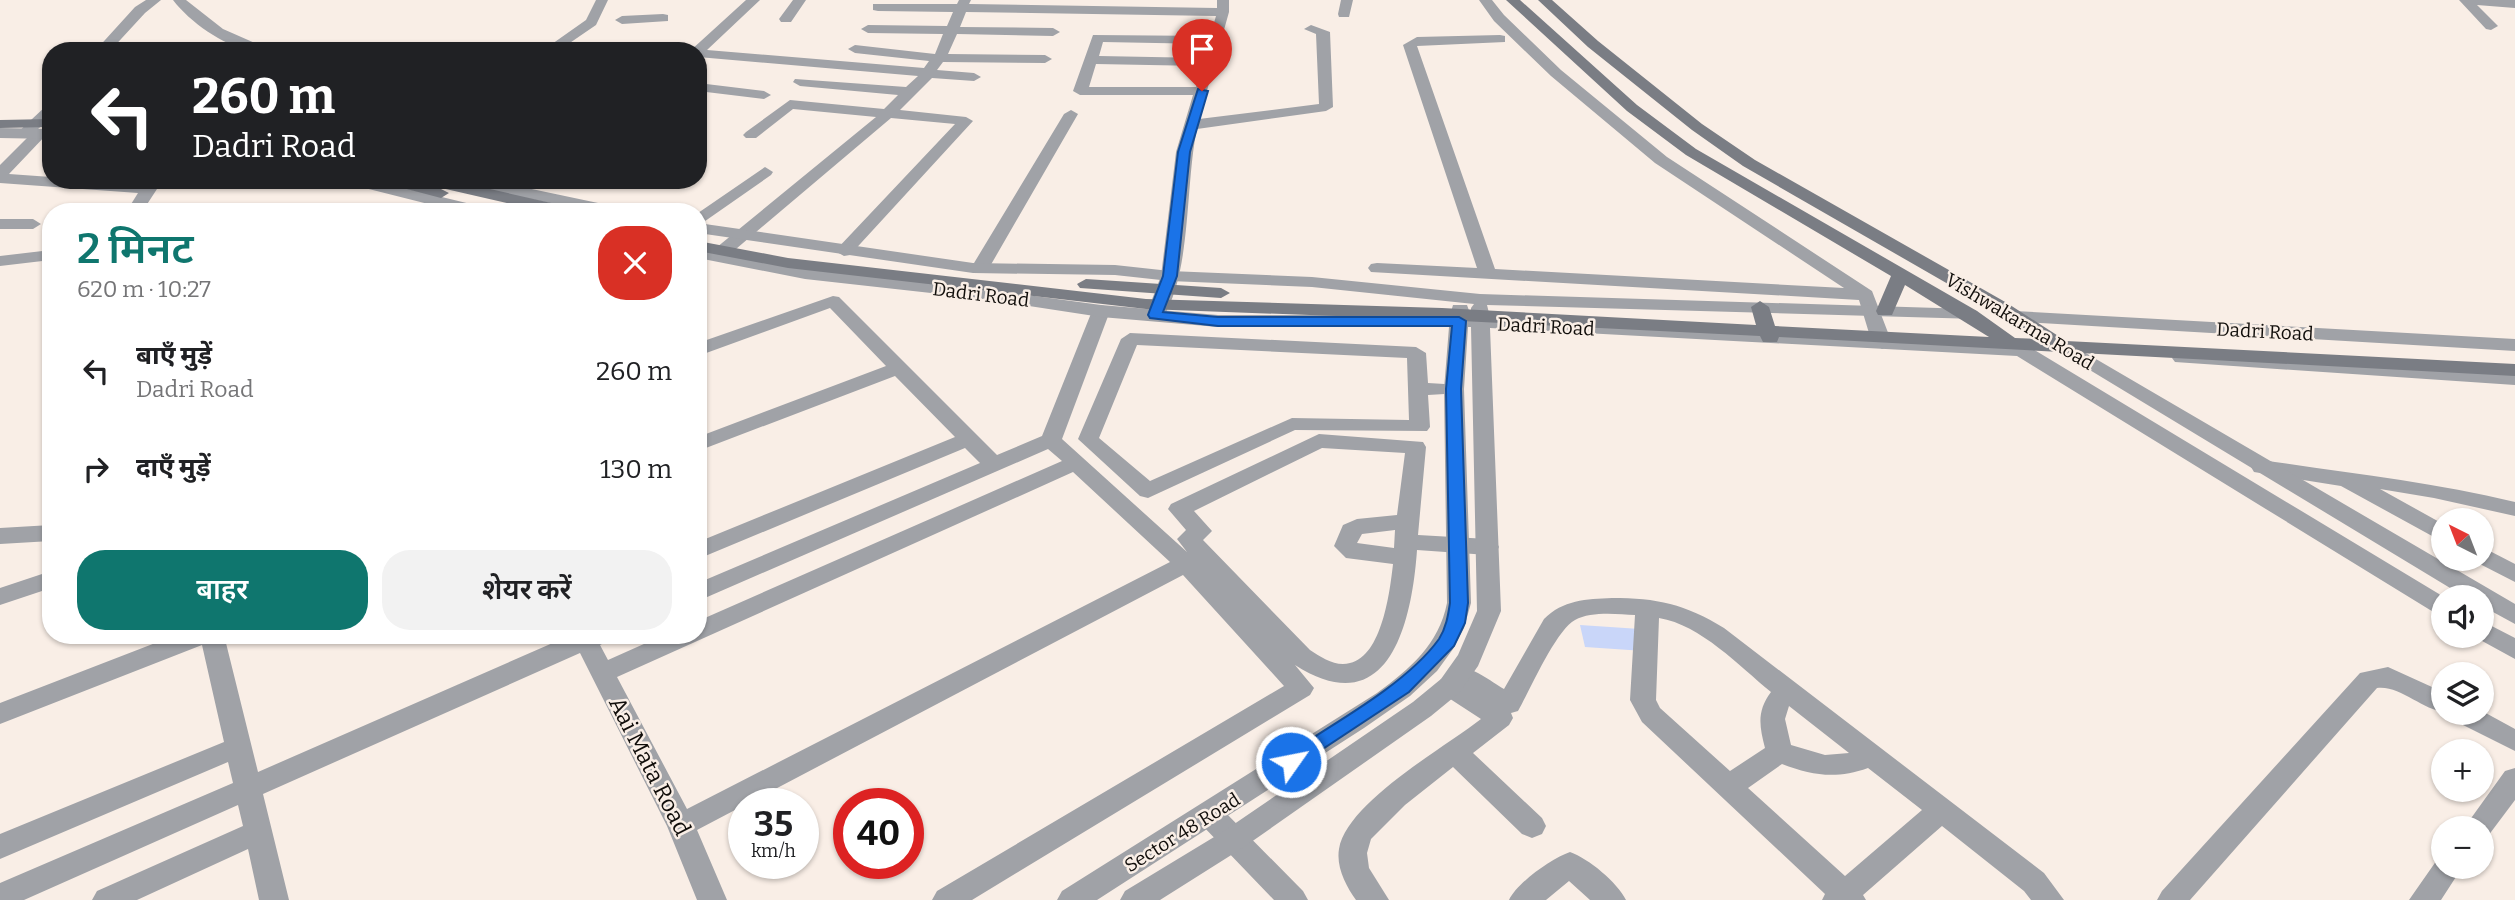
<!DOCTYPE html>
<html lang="hi">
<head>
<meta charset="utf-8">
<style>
  :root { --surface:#fff; --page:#f2f2f2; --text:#202124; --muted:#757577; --accent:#0f766e }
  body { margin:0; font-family:Bitter,"Noto Sans Devanagari",serif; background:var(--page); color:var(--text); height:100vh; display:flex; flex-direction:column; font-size:26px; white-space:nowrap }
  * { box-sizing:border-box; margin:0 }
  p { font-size:23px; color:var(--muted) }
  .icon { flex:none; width:38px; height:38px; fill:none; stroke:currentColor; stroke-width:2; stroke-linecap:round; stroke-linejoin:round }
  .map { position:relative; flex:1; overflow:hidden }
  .sheet { position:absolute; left:42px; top:203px; width:665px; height:441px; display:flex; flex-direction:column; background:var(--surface); border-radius:28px; box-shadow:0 2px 5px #0004 }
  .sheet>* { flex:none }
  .top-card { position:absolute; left:42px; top:42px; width:665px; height:147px; border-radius:28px; box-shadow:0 2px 5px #0004; background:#202124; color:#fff; overflow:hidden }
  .needle { width:46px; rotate:318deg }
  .fabs { position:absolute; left:2431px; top:508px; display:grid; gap:14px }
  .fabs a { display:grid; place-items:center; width:63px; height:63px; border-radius:50%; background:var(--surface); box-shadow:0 2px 5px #0004; font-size:35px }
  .speed { position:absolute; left:728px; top:788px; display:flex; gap:14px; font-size:35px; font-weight:700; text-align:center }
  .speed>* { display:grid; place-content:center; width:91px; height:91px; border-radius:50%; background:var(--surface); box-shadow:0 2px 5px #0004; line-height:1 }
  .speed small { font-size:18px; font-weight:400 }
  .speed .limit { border:10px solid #d22; background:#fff; color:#111 }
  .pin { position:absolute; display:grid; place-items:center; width:60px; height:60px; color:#fff; margin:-72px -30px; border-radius:50% 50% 50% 0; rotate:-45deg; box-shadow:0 0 7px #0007 }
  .pin .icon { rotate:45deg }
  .me { position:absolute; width:77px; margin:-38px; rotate:57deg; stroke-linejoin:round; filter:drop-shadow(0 0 5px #0008) }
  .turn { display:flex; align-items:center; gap:24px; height:147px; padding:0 35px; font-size:32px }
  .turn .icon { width:91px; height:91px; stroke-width:2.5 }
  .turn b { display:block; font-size:49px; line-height:60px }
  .round { display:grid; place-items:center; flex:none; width:74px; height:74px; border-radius:28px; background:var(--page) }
  .head { display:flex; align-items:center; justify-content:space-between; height:119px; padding:0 35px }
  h1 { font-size:42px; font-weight:600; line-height:52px; color:var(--accent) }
  .cta { display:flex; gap:14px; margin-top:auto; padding:14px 35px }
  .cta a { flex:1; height:80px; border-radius:28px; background:var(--accent); color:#fff; font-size:28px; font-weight:600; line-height:80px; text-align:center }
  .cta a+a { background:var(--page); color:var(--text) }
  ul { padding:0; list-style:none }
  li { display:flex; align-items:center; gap:21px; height:98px; padding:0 35px }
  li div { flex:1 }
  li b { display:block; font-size:26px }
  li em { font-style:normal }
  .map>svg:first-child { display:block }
</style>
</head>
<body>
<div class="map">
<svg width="2515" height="900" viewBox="0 0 2515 900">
  <rect width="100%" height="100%" fill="#f9eee6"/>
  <path fill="#c9d6f9" d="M 1580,625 L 1640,629 L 1644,651 L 1585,647 Z"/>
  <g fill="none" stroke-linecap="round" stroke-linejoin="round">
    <path fill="#a0a2a7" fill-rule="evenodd" d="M 146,0 L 161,0 L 145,13 L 110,51 L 95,51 L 135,7 Z
      M 173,0 L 186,0 L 223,29 L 273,51 C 266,51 257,52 251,51 C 222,45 190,22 173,0 Z
      M 596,0 L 608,0 L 596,25 L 558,51 L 542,51 L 586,20 Z
      M 746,0 L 760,0 L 707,50 L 924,68 L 929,61 L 855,53 L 848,49 L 855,45 L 935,54 L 943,34 L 868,33 L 861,29 L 868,25 L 947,26 L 953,12 L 878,11 L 873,10 L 873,4 L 957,4 L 959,0 L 971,0 L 969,4 L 1217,8 L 1217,0 L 1229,0 L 1229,12 L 1199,119 L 1319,104 L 1316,34 L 1304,29 L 1311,25 L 1330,32 L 1333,107 L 1326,111 L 1197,129 C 1185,184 1192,273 1162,319 L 1148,319 L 1146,315 L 1161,276 L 1176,152 L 1193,95 L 1080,95 L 1073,91 L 1093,35 L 1210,36 L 1216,16 L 966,12 L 960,27 L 1053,28 L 1060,32 L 1053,36 L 957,34 L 948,54 L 1045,55 L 1052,59 L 1045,63 L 943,62 L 937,70 L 974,73 L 981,77 L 974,81 L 932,78 L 900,110 L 966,117 L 973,121 L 850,255 L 844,256 L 835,251 L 955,124 L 891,118 L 723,260 L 717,261 L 708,256 L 711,252 L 876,117 L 793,109 L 756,138 L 746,138 L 743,135 L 746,132 L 790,100 L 884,109 L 898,95 L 800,86 L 793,82 L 795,79 L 906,87 L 918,76 L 698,57 L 698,51 L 690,51 ZM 1103,42 L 1208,44 L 1204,58 L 1099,56 ZM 1096,64 L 1202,66 L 1196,87 L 1089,87 Z
      M 793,0 L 806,0 L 791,22 L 781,22 L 779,19 Z
      M 1341,0 L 1353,0 L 1349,17 L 1339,17 L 1338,14 Z
      M 1479,0 L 1492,0 L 1504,15 L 1561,70 L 1667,157 L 1872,291 L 1892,343 L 1889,347 L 1882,349 L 1872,343 L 1859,300 L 1371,272 L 1368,268 L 1371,264 L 1377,263 L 1477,268 L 1403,45 L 1417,37 L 1500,35 L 1505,36 L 1505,42 L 1417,46 L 1495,269 L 1844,288 L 1655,163 L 1551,76 L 1494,21 Z
      M 2459,0 L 2515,0 L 2515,8 L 2477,5 L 2498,26 L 2491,30 L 2486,29 Z
      M 663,14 L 668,15 L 668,21 L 622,24 L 615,20 L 622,16 Z
      M 698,83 L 764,91 L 771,95 L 764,99 L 698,91 Z
      M 51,105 L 51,117 L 37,130 L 47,134 L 9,174 L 51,177 L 51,180 L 96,180 L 155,186 L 157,189 L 142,212 L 130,212 L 128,209 L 138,193 L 0,183 L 0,165 L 27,138 L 19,137 L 16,134 L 46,106 Z
      M 1071,110 L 1078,114 L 989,268 L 980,273 L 974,272 L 971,268 L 1064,114 Z
      M 765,167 L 773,172 L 771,175 L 698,226 L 698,213 Z
      M 0,219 L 33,219 L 41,224 L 33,229 L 0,229 Z
      M 51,250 L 51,260 L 0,266 L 0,256 Z
      M 833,296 L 839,297 L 997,455 L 1042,436 L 1092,311 L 1101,305 L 1108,307 L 1110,311 L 1062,439 L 1187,552 L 1177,539 L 1186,530 L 1168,509 L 1171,504 L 1319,434 L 1423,442 L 1426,447 L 1418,535 L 1488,539 L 1496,541 L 1499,547 L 1496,553 L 1488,555 L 1417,550 C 1412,622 1389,725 1295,665 L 1314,688 L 1310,695 L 972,900 L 932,900 L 937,891 L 1284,686 L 1183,575 L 697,830 L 727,900 L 697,900 L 667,826 L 580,653 L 263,794 L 289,900 L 259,900 L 248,849 L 137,900 L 92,900 L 97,891 L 243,826 L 238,805 L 24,900 L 0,900 L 0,883 L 233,783 L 228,762 L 0,859 L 0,834 L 224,742 L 202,645 L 0,724 L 0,703 L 176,635 L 224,635 L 258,772 L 571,635 L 611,635 L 608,641 L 600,645 L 608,660 L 664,635 L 698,635 L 698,621 L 1062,461 L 1048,449 L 698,601 L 698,583 L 980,463 L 965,448 L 698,559 L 698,542 L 955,437 L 895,376 L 698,451 L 698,437 L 886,366 L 830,308 L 698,356 L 698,343 ZM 1322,448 L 1405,453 L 1397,515 L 1357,519 L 1343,525 L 1334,546 L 1346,558 L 1393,564 C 1390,591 1382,656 1350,663 C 1336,667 1322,658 1310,650 L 1203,540 L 1212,531 L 1194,511 ZM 1073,472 L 1170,562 L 687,809 L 617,677 ZM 1395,530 L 1394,548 L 1357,543 L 1362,534 Z
      M 1130,333 L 1416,347 L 1426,353 L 1428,383 L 1461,385 L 1464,389 L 1461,393 L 1428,395 L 1430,427 L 1427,431 L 1295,430 L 1148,498 L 1140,496 L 1078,439 L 1121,339 ZM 1137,345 L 1407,358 L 1409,420 L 1292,418 L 1150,481 L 1099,438 Z
      M 2262,460 C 2347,473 2431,482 2515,502 L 2515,516 L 2434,498 L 2380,489 L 2443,524 L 2443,542 L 2341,486 L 2254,472 L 2251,467 L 2254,462 Z
      M 51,525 L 51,541 L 0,544 L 0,528 Z
      M 2482,547 L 2515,564 L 2515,582 L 2474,561 L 2472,558 L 2482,558 Z
      M 51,571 L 51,588 L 0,605 L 0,588 Z
      M 1612,598 C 1657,598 1685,604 1724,628 L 2044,873 L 2064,900 L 2031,900 L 2024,891 L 1942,826 L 1863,895 L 1866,900 L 1822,900 L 1825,894 L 1642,722 L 1630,700 L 1635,615 C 1617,614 1591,611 1575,620 C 1556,630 1530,690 1518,711 L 1511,713 L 1513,718 L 1509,725 L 1473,753 L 1542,818 L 1546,826 L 1542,834 L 1532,838 L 1522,834 L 1453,767 L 1405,805 L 1371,839 L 1367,853 L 1369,868 L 1389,900 L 1356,900 C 1346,886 1336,867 1339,849 C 1347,802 1444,748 1481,719 L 1441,693 L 1437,686 L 1441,679 L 1447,677 L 1449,668 C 1468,662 1488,680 1504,689 L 1544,619 C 1563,600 1586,599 1612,598 ZM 1659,618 C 1701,625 1739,666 1771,692 C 1757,711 1759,725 1765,748 L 1730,771 L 1660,708 L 1656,700 ZM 1789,706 L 1849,753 L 1825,755 L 1791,745 L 1785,719 ZM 1782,764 C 1813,776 1837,779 1868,768 L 1922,810 L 1845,876 L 1748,788 Z
      M 2388,667 L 2443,692 L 2445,712 C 2422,710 2400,685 2377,688 L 2190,900 L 2157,900 L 2162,891 L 2360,673 Z
      M 2482,711 L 2515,729 L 2515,751 L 2451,719 L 2447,712 Z
      M 2515,768 L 2515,800 L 2488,836 L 2482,839 L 2482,828 L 2464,828 L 2505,771 Z
      M 1210,803 L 1220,807 L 1303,891 L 1308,900 L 1274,900 L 1200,823 L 1196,815 L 1200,807 Z
      M 1570,852 C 1589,859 1617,882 1626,900 L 1590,900 L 1569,881 L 1546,900 L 1509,900 C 1517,883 1552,858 1570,852 Z
      M 2443,856 L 2443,866 L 2463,866 L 2441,900 L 2409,900 L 2439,857 Z"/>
    <path fill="#a0a2a7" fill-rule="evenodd" d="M 0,128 L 51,129 L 51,139 L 0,138 Z
      M 343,180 L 372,180 L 487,208 L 489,212 L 460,212 L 345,183 Z
      M 457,180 L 489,180 L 617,207 L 625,212 L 592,212 L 465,185 Z
      M 698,223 L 973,263 L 1115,265 L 1170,271 L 1312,277 L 1480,294 L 1970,309 L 1977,311 L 1979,315 L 1977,319 L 1487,305 L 1490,317 L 2028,346 L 2444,597 L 2443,616 L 2435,613 L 2017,356 L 1490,328 L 1501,611 L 1478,666 L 1459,693 L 1431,716 L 1244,847 L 1160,900 L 1120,900 L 1125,891 L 1224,831 L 1413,702 L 1441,679 L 1458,655 L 1477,611 L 1471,327 L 1468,327 L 1464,389 L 1471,603 L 1464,628 L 1453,649 L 1437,671 L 1410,696 L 1364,728 L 1097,900 L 1057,900 L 1062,891 L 1377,693 C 1410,669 1439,644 1447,603 L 1444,389 L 1449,327 L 1218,327 L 1101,317 L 976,298 L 805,279 L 698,258 L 698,248 L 805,269 L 976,288 L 1101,305 L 1218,315 L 1450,315 L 1453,305 L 1467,305 L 1471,316 L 1471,308 L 1474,304 L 1312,287 L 1170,281 L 1115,275 L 973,273 L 698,233 Z
      M 2015,311 L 2515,339 L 2515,351 L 2008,321 L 2006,317 Z
      M 2072,345 L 2515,604 L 2515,624 L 2482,606 L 2482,597 L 2465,597 L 2065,355 L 2062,351 L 2065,347 Z
      M 2182,352 L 2515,373 L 2515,385 L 2175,362 L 2172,358 L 2175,354 Z
      M 2482,621 L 2515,638 L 2515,659 L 2473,636 L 2482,635 Z"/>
    <path fill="#7a7d84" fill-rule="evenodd" d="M 1506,0 L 1520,0 L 1637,105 L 1696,149 L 1977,311 L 2015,338 L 2039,339 L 1995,311 L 1743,166 L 1692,130 L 1588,47 L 1538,0 L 1552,0 L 1598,41 L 1702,124 L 1755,160 L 2007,303 L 2066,341 L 2515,364 L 2515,376 L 1779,337 L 1777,342 L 1763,342 L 1760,336 L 1442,320 L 1146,309 L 788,268 L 698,251 L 698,241 L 788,258 L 1146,299 L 1442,308 L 1756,325 L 1751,307 L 1760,301 L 1769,307 L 1775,326 L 1989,337 L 1905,285 L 1892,315 L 1878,315 L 1876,311 L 1891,276 L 1686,155 L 1627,111 Z
      M 51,119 L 51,127 L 0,128 L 0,120 Z
      M 382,180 L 421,183 L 419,180 L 450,180 L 569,207 L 577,212 L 546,212 L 437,187 L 449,193 L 441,198 L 384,183 Z
      M 1086,279 L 1221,288 L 1230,293 L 1221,298 L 1080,288 L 1077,284 Z"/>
  </g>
  <path fill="#1a73e8" stroke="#114b97" stroke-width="2" d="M 1198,89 L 1208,91 L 1190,152 L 1177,276 L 1163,312 L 1218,317 L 1459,317 L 1466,321 L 1461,389 L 1468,603 L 1465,623 L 1454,646 L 1409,692 L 1291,770 L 1284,768 L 1281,762 L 1284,756 C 1331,725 1406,685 1439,639 C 1446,628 1448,616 1450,603 L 1446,389 L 1452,326 L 1218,326 L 1150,318 L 1148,315 L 1163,276 L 1178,152 Z"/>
  <g text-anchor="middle" stroke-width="5" stroke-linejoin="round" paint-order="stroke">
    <g font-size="19" fill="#100d0a" stroke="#f9eee6">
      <text transform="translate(981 294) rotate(7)" y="7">Dadri Road</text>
      <text transform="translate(2020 321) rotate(31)" y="7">Vishwakarma Road</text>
      <text transform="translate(1546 326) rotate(3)" y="7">Dadri Road</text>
      <text transform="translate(2265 331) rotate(3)" y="7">Dadri Road</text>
      <text transform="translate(1182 832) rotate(-32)" y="7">Sector 48 Road</text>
    </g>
    <g font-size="23" fill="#100d0a" stroke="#f9eee6">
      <text transform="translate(650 766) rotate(63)" y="8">Aai Mata Road</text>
    </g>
  </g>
</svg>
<div class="fabs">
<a><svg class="needle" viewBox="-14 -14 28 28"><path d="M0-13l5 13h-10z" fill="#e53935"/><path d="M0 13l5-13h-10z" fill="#757577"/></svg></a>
<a><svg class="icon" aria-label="sound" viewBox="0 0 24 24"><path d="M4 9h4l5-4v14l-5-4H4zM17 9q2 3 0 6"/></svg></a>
<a><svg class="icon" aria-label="layers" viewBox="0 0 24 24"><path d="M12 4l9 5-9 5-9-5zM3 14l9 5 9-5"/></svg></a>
<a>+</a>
<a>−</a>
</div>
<div class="speed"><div>35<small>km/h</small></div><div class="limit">40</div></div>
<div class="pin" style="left:1202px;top:91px;background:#d93025"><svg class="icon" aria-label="arrive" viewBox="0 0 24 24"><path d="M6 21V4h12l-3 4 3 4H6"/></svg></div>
<svg class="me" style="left:1291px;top:762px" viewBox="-20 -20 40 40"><circle r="17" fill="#1a73e8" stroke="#fff" stroke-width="3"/><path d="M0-11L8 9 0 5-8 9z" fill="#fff"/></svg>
<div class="top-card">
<div class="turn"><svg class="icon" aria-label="left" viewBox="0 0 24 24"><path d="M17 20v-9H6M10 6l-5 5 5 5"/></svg><div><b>260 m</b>Dadri Road</div></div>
</div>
<section class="sheet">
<div class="head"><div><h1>2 मिनट</h1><p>620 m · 10:27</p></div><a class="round" style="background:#d93025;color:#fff"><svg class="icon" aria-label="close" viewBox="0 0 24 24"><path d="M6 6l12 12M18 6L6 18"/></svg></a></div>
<ul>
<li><svg class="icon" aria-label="left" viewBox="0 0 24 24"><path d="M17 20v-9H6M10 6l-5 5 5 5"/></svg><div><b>बाएँ मुड़ें</b><p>Dadri Road</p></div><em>260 m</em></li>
<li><svg class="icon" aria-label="right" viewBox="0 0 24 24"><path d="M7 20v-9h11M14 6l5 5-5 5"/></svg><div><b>दाएँ मुड़ें</b></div><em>130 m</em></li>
</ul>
<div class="cta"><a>बाहर</a><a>शेयर करें</a></div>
</section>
</div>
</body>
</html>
